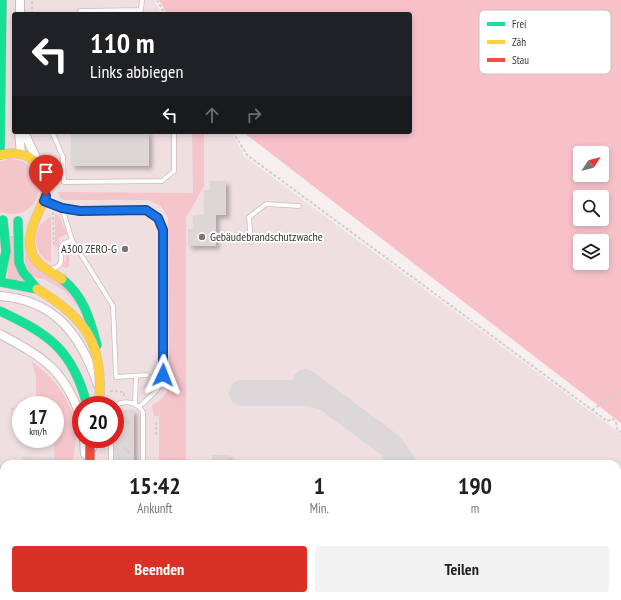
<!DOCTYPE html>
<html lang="de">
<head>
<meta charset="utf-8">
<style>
  :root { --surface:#fff; --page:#f2f2f2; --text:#202124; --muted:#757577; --accent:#d93025 }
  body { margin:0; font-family:"PT Sans Narrow",sans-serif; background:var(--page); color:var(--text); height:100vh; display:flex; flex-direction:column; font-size:15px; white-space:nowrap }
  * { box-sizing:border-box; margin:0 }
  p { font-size:13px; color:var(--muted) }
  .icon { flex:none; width:22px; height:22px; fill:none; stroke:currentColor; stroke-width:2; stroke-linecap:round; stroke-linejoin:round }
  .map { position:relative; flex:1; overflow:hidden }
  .panel { position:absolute; left:0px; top:460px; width:621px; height:140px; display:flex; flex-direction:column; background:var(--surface); border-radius:12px 12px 0 0; box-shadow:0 2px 6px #0003 }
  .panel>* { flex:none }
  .guide { position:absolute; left:12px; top:12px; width:400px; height:122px; border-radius:4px; box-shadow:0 2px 6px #0003; background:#202124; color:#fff; overflow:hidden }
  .needle { width:26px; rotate:54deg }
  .buttons { position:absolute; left:573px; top:146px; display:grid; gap:8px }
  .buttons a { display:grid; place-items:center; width:36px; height:36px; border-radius:4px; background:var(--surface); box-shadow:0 2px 6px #0003; font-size:20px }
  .speed { position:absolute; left:12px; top:396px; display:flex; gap:8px; font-size:20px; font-weight:700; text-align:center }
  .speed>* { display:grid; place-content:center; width:52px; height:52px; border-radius:50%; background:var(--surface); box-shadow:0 2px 6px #0003; line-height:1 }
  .speed small { font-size:10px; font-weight:400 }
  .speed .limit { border:6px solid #d22; background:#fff; color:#111 }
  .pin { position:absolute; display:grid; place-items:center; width:34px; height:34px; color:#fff; margin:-41px -17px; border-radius:50% 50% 50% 0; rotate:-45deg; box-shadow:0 0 4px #0007 }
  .pin .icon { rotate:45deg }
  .me { position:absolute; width:44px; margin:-22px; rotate:2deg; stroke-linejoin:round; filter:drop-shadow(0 0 3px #0008) }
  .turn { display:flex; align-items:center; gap:14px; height:84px; padding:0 12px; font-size:18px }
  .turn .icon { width:52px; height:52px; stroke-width:2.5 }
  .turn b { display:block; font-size:28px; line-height:34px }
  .lanes { display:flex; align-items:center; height:38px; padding:0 12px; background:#0003; justify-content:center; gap:20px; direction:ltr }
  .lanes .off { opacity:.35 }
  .eta { display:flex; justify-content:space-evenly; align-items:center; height:68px; text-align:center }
  .eta b { font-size:24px; font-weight:700; line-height:28px }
  .primary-button { display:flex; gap:8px; margin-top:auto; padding:8px 12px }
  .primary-button a { flex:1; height:46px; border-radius:4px; background:var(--accent); color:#fff; font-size:16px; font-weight:700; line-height:46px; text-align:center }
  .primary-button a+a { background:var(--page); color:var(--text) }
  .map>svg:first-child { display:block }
</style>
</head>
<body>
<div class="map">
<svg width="621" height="600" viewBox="0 0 621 600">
  <defs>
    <filter id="shadow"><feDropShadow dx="3.5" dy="3.5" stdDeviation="2" flood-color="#0004"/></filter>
  </defs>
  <rect width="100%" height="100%" fill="#f7eeef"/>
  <path fill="#f0dfe1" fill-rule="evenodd" d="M 0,0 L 154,0 L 162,14 L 14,14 L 14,132 L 231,132 L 245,157 L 621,434 L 621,600 L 0,600 ZM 21,405 L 55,405 L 55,439 L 21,439 ZM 81,405 L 115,405 L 115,439 L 81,439 ZM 4,464 L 617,464 L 617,596 L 4,596 Z"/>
  <path fill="#f4c5cb" d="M 192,132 L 204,132 L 204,186 L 186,218 L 186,464 L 159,464 L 159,416 L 154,416 L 152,405 C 162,401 168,393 169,382 L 168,218 L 161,206 L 148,200 L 64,200 L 60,198 L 58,192 L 193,193 Z
    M 8,159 C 56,159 45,226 0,212 L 0,162 Z
    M 55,213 L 60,217 L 67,234 L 59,238 L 59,247 L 55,247 Z
    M 49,217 L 51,217 L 51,262 C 38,258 32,241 38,229 C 40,224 45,221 49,217 Z
    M 8,236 L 15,236 L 30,282 L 8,279 Z
    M 24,236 L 68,292 L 83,313 L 66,292 L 46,280 L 34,277 L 25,268 Z
    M 65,250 L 69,250 L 69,266 L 66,268 L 62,266 L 66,259 Z
    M 32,362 C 56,378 78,408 76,439 C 75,448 73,455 73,464 L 54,464 L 55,405 L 36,405 L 36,378 Z
    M 54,596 L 72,596 L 72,600 L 54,600 Z"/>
  <path fill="#f8c1ca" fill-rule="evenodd" d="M 159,0 L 621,0 L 621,423 L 243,132 L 410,132 L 410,14 L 167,14 ZM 580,153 L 602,153 L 602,175 L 580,175 ZM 580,197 L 602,197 L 602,219 L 580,219 ZM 580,241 L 602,241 L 602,263 L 580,263 Z"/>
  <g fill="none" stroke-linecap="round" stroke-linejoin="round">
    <path stroke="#dcd7d8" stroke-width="26" d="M 305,382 L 391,446 L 404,464
      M 242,393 L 308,393 L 325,397
      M 406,596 L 406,600
      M 437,596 L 437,600
      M 466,596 L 466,600"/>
  </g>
  <path fill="#ddd6d7" filter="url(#shadow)" d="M 71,132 L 149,132 L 149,166 L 71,166 Z
    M 210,181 L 226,181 L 226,215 L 216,215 L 216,246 L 188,246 L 188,229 L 193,229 L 193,215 L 204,215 L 204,190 L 210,190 Z
    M 115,410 L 134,410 L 134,464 L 114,464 Z
    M 212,455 L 229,455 L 229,464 L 212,464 Z
    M 22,457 L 53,458 L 53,464 L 22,464 Z
    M 4,464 L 4,529 L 0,529 L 0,465 Z
    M 0,544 L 4,544 L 4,596 L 53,596 L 53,600 L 0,600 Z
    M 115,596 L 134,596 L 134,600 L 115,600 Z
    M 173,596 L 222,596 L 222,600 L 173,600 Z"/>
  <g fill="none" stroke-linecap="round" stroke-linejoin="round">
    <g stroke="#c6bfc0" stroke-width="5.5">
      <path id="lane" d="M 80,14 L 80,11 L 141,10 L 142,0
        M 53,134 L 63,157 L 64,182 L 162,181 L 174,171 L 174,132
        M 45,202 C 71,212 89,211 118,211 C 127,211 140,208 149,211 C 157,214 160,222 163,230 L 163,375 L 157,390 L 140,406
        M 62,208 L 72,240 L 113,306 L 116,377 L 147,375
        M 251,242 L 249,217 L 266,204 L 299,206
        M 52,269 C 69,264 56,252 63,244 C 65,242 70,241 72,240
        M 135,403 L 136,376
        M 115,406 C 125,399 137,402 143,412 L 143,464
        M 111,464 L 111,439
        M 109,600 L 109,596
        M 143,600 L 143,596"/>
    </g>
    <g stroke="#c6bfc0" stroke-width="10">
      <path id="street" d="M 20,0 L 20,14
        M 19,132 L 21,154
        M 24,132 L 38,162
        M 0,296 C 56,300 81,336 98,385
        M 0,334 C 44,358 64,369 81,418
        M 84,439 L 85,454
        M 90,452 L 96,439"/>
    </g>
    <g stroke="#c6bfc0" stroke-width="10">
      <path id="fast" d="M 0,155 L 2,0
        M 18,221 L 19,263 L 23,272 L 37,289
        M 62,279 C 84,296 90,320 97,345
        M 0,281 L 6,251 L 3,220
        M 0,282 L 37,289
        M 0,311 C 49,334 73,350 87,405"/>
    </g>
    <g stroke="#c6bfc0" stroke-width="10">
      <path id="slow" d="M 0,155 C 12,152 25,152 35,162 C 67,193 20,219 32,253 C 36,266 52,272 62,279
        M 87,596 L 87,600"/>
    </g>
    <path stroke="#d1cece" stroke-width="2" stroke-dasharray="3 2" stroke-linecap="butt" d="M 157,0 L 165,14
      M 32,14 L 32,0
      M 233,132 L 247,155 L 603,418 L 607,421 L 613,419 L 616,422 L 617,429 L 621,432
      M 53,212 L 54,247
      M 110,391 L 124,392 L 124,397
      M 11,408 L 21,416
      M 592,410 L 621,391
      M 124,417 L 130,424
      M 156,435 L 156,422
      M 124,447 L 130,454
      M 156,460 L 156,464
      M 52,600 L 52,596
      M 156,600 L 156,596"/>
    <use href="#lane" stroke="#fefcfd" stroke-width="4"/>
    <use href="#street" stroke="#fefcfd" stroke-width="8"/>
    <use href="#fast" stroke="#16e098" stroke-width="9"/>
    <use href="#slow" stroke="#ffcf43" stroke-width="9"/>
    <g stroke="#c6bfc0" stroke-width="10" stroke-linecap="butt">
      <path id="slow-bridge" d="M 37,289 C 88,319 104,346 99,405"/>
    </g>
    <g stroke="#c6bfc0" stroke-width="10" stroke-linecap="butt">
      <path id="jam-bridge" d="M 90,446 L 90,464"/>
    </g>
    <use href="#slow-bridge" stroke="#ffcf43" stroke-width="9"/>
    <use href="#jam-bridge" stroke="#f24e42" stroke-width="9"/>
  </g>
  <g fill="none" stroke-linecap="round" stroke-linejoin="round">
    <g stroke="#114b97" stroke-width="10">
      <path id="route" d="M 46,196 L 44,201 L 62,208 L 80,211 L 146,210 L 158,218 L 163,230 L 163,375"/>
    </g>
    <use href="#route" stroke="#1a73e8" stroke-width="7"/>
  </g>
  <g fill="#7c7475" stroke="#fff" stroke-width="1.5">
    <circle cx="202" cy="237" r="4"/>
    <circle cx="125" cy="249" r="4"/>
  </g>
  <g text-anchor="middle" stroke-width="3.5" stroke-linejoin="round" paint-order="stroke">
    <g font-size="12" fill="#393333" stroke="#fff" text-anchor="start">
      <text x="210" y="241">Gebäudebrandschutzwache</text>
      <text x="117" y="253" text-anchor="end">A300 ZERO-G</text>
    </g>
  </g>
  <rect x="479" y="10" width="132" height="64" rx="6" fill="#fff" stroke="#c4c2c2" stroke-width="1"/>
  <rect x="487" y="22" width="18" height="4" fill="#16e098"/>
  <rect x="487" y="40" width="18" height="4" fill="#ffcf43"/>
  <rect x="487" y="58" width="18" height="4" fill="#f24e42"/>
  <g font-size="11" fill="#393333">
    <text x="512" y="28">Frei</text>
    <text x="512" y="46">Zäh</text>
    <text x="512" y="64">Stau</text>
  </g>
</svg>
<div class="buttons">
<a><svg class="needle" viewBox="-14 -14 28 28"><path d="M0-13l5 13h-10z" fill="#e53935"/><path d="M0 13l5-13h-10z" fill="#757577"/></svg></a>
<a><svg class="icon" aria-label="search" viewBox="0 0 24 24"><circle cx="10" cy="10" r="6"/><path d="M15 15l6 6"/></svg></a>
<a><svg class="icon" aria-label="layers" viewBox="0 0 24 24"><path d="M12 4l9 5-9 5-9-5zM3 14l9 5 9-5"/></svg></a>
</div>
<div class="speed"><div>17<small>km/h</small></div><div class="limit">20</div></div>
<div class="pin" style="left:46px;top:196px;background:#d93025"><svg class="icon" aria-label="arrive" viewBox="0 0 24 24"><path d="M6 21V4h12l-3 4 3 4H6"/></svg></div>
<svg class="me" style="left:163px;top:375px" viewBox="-20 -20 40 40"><path d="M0-17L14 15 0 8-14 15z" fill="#1a73e8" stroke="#fff" stroke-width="4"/></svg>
<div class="guide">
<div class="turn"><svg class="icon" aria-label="left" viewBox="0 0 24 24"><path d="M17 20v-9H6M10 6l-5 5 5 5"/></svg><div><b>110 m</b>Links abbiegen</div></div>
<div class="lanes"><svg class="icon" aria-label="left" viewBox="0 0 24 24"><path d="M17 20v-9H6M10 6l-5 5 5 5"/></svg><svg class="icon off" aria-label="ahead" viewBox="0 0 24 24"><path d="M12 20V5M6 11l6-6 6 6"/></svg><svg class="icon off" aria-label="right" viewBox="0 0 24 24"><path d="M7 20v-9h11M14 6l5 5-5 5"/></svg></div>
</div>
<section class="panel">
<div class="eta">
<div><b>15:42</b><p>Ankunft</p></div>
<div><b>1</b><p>Min.</p></div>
<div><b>190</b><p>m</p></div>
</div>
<div class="primary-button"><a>Beenden</a><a>Teilen</a></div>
</section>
</div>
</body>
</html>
